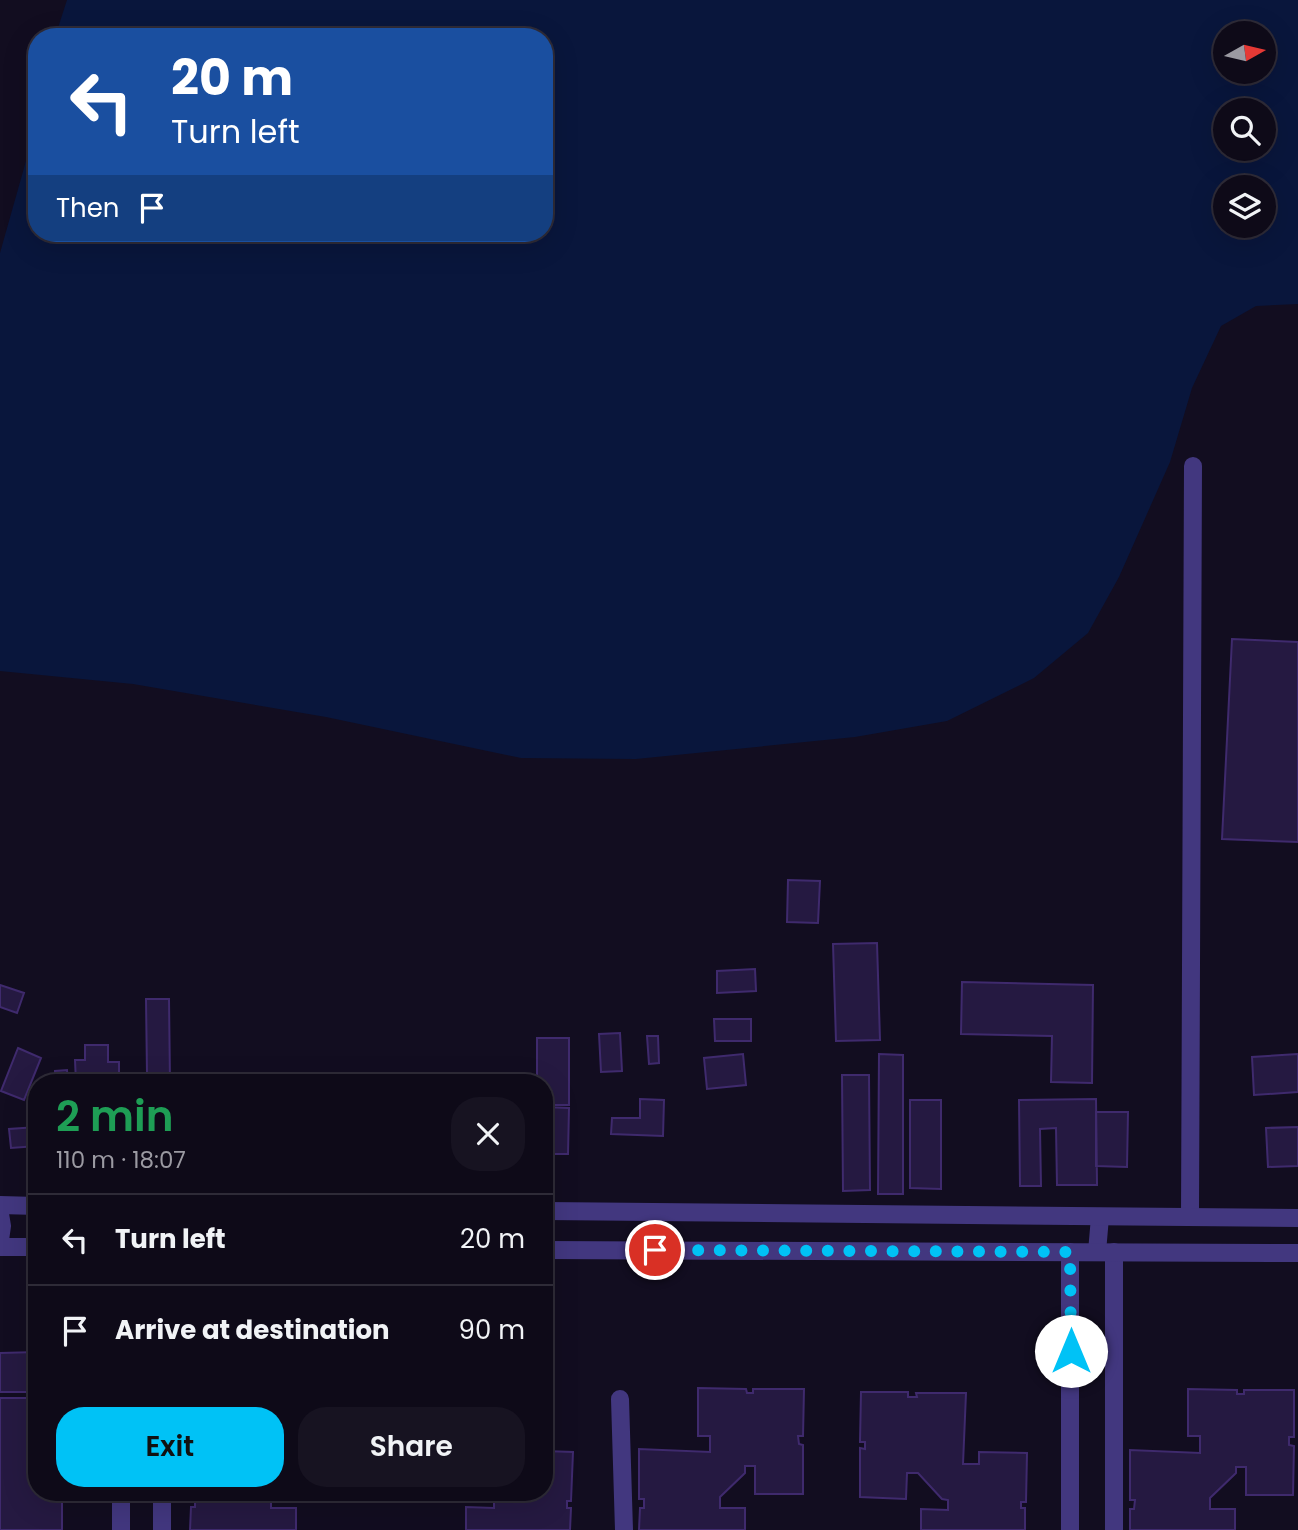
<!DOCTYPE html>
<html lang="en">
<head>
<meta charset="utf-8">
<style>
  :root { --surface:#0e0a18; --page:#171321; --text:#f1f3f6; --muted:#9b9aa2; --line:#2e2b37; --accent:#00c2f6 }
  body { margin:0; font-family:Poppins,sans-serif; background:var(--page); color:var(--text); height:100vh; display:flex; flex-direction:column; font-size:26px; white-space:nowrap }
  * { box-sizing:border-box; margin:0 }
  p { font-size:23px; color:var(--muted) }
  .icon { flex:none; width:38px; height:38px; fill:none; stroke:currentColor; stroke-width:2; stroke-linecap:round; stroke-linejoin:round }
  .map { position:relative; flex:1; overflow:hidden }
  .details { position:absolute; left:28px; top:1074px; width:525px; height:427px; display:flex; flex-direction:column; background:var(--surface); border-radius:28px; box-shadow:0 7px 28px #0002,0 0 0 2px var(--line) }
  .details>* { flex:none }
  .guide { position:absolute; left:28px; top:28px; width:525px; height:214px; border-radius:28px; box-shadow:0 7px 28px #0002,0 0 0 2px var(--line); background:#1a4fa0; color:#fff; overflow:hidden }
  .needle { width:46px; rotate:82deg }
  .fabs { position:absolute; left:1213px; top:21px; display:grid; gap:14px }
  .fabs a { display:grid; place-items:center; width:63px; height:63px; border-radius:50%; background:var(--surface); box-shadow:0 7px 28px #0002,0 0 0 2px var(--line); font-size:35px }
  .pin { position:absolute; display:grid; place-items:center; width:60px; height:60px; color:#fff; margin:-30px; border:4px solid #fff; border-radius:50%; box-shadow:0 2px 7px #0007 }
  .me { position:absolute; width:77px; margin:-38px; rotate:0deg; stroke-linejoin:round; filter:drop-shadow(0 0 5px #0008) }
  .turn { display:flex; align-items:center; gap:24px; height:147px; padding:0 28px; font-size:32px }
  .turn .icon { width:91px; height:91px; stroke-width:2.5 }
  .turn b { display:block; font-size:49px; line-height:60px }
  .then { display:flex; align-items:center; height:66px; padding:0 28px; background:#0003; gap:14px; font-size:26px }
  .round { display:grid; place-items:center; flex:none; width:74px; height:74px; border-radius:28px; background:var(--page) }
  .overview { display:flex; align-items:center; justify-content:space-between; height:119px; padding:0 28px }
  h1 { font-size:42px; font-weight:600; line-height:52px; color:#1e9e55 }
  .cta { display:flex; gap:14px; margin-top:auto; padding:14px 28px }
  .cta a { flex:1; height:80px; border-radius:28px; background:var(--accent); color:#111; font-size:28px; font-weight:600; line-height:80px; text-align:center }
  .cta a+a { background:var(--page); color:var(--text) }
  ul { padding:0; list-style:none }
  li { display:flex; align-items:center; gap:21px; height:91px; padding:0 28px; border-top:2px solid var(--line) }
  li div { flex:1 }
  li b { display:block; font-size:26px }
  li em { font-style:normal }
  .map>svg:first-child { display:block }
</style>
</head>
<body>
<div class="map">
<svg width="1298" height="1530" viewBox="0 0 1298 1530">
  <rect width="100%" height="100%" fill="#120d20"/>
  <path fill="#09163c" fill-rule="evenodd" d="M 67,0 L 1298,0 L 1298,304 L 1256,306 L 1221,326 L 1192,388 L 1170,462 L 1119,577 L 1088,633 L 1034,678 L 947,721 L 855,737 L 636,759 L 521,758 L 326,717 L 133,684 L 0,671 L 0,253 L 37,122 L 37,233 L 544,233 L 544,37 L 55,37 ZM 1225,33 L 1264,33 L 1264,72 L 1225,72 ZM 1225,110 L 1264,110 L 1264,149 L 1225,149 ZM 1225,187 L 1264,187 L 1264,226 L 1225,226 Z"/>
  <path fill="#251941" stroke="#3f2a6d" stroke-width="2" d="M 1232,639 L 1298,642 L 1298,842 L 1222,839 Z
    M 788,880 L 820,881 L 818,923 L 787,922 Z
    M 877,943 L 880,1040 L 836,1041 L 833,944 Z
    M 755,969 L 756,991 L 717,993 L 717,971 Z
    M 962,982 L 1093,985 L 1092,1083 L 1051,1082 L 1052,1036 L 961,1034 Z
    M 0,985 L 24,993 L 17,1013 L 0,1007 Z
    M 146,999 L 169,999 L 170,1083 L 130,1083 L 130,1074 L 147,1074 Z
    M 714,1019 L 751,1019 L 751,1041 L 715,1041 Z
    M 620,1033 L 622,1071 L 601,1072 L 599,1034 Z
    M 647,1036 L 658,1036 L 659,1063 L 649,1064 Z
    M 537,1038 L 569,1038 L 569,1105 L 544,1105 L 544,1083 L 537,1083 Z
    M 85,1045 L 108,1045 L 108,1062 L 119,1062 L 119,1083 L 76,1083 L 75,1060 L 85,1060 Z
    M 18,1048 L 41,1058 L 24,1100 L 1,1091 Z
    M 743,1054 L 746,1085 L 707,1089 L 704,1058 Z
    M 879,1054 L 903,1055 L 903,1194 L 878,1194 Z
    M 1298,1054 L 1298,1092 L 1254,1095 L 1252,1057 Z
    M 67,1070 L 68,1083 L 42,1083 L 42,1080 L 55,1079 L 55,1071 Z
    M 842,1075 L 869,1075 L 870,1190 L 843,1191 Z
    M 640,1099 L 664,1100 L 663,1136 L 611,1134 L 612,1118 L 640,1118 Z
    M 1096,1099 L 1097,1185 L 1057,1185 L 1056,1128 L 1040,1129 L 1041,1186 L 1020,1186 L 1019,1100 Z
    M 910,1100 L 941,1100 L 941,1189 L 910,1188 Z
    M 544,1107 L 569,1108 L 568,1154 L 544,1154 Z
    M 1096,1112 L 1128,1112 L 1127,1167 L 1096,1166 Z
    M 37,1127 L 37,1146 L 11,1148 L 9,1129 Z
    M 1298,1127 L 1298,1166 L 1268,1167 L 1266,1128 Z
    M 37,1352 L 37,1392 L 0,1392 L 0,1353 Z
    M 698,1388 L 746,1389 L 747,1393 L 753,1393 L 753,1389 L 804,1389 L 803,1436 L 798,1436 L 799,1444 L 803,1445 L 803,1494 L 755,1494 L 755,1466 L 745,1466 L 745,1473 L 720,1497 L 720,1508 L 745,1508 L 745,1530 L 639,1530 L 640,1508 L 644,1508 L 644,1499 L 639,1499 L 639,1449 L 710,1452 L 710,1436 L 698,1436 Z
    M 1188,1389 L 1237,1390 L 1237,1394 L 1244,1394 L 1244,1390 L 1294,1390 L 1294,1437 L 1289,1437 L 1289,1445 L 1294,1446 L 1293,1495 L 1246,1495 L 1246,1467 L 1236,1467 L 1236,1473 L 1210,1498 L 1210,1509 L 1235,1509 L 1235,1530 L 1130,1530 L 1130,1509 L 1134,1509 L 1135,1500 L 1130,1500 L 1130,1450 L 1200,1453 L 1200,1436 L 1188,1436 Z
    M 861,1392 L 908,1392 L 908,1397 L 917,1397 L 916,1393 L 966,1393 L 963,1464 L 979,1464 L 979,1452 L 1027,1453 L 1026,1502 L 1021,1502 L 1021,1508 L 1025,1508 L 1025,1530 L 921,1530 L 921,1509 L 948,1510 L 948,1500 L 942,1499 L 918,1473 L 907,1473 L 906,1499 L 860,1497 L 860,1448 L 865,1449 L 865,1442 L 860,1442 Z
    M 0,1398 L 37,1398 L 37,1493 L 62,1493 L 62,1530 L 0,1530 Z
    M 544,1451 L 573,1452 L 571,1501 L 567,1501 L 567,1508 L 571,1508 L 570,1530 L 466,1530 L 466,1507 L 494,1508 L 494,1498 L 488,1498 L 483,1493 L 544,1493 Z
    M 190,1493 L 275,1493 L 271,1497 L 271,1508 L 296,1508 L 296,1530 L 190,1530 L 191,1507 L 195,1507 L 195,1498 L 190,1499 Z
    M 405,1493 L 452,1493 L 452,1496 L 405,1495 Z"/>
  <g fill="none" stroke-linecap="round" stroke-linejoin="round">
    <path stroke="#42377f" stroke-width="18" d="M 1190,1217 L 1193,466
      M 1097,1252 L 1100,1217
      M 620,1399 L 624,1530
      M 121,1530 L 121,1493
      M 162,1530 L 162,1493
      M 1070,1530 L 1070,1252
      M 1114,1530 L 1114,1252"/>
    <path stroke="#42377f" stroke-width="18" d="M 0,1205 L 37,1206
      M 544,1211 L 1298,1218
      M 0,1214 L 2,1226 L 0,1240
      M 0,1247 L 37,1247
      M 544,1250 L 1298,1253"/>
  </g>
  <g fill="none" stroke-linecap="round" stroke-linejoin="round">
    <path stroke="#00c2f6" stroke-width="12" stroke-dasharray="0 21.6" d="M 655,1250 L 1070,1252 L 1071,1351"/>
  </g>
</svg>
<div class="fabs">
<a><svg class="needle" viewBox="-14 -14 28 28"><path d="M0-13l5 13h-10z" fill="#e53935"/><path d="M0 13l5-13h-10z" fill="#9b9aa2"/></svg></a>
<a><svg class="icon" aria-label="search" viewBox="0 0 24 24"><circle cx="10" cy="10" r="6"/><path d="M15 15l6 6"/></svg></a>
<a><svg class="icon" aria-label="layers" viewBox="0 0 24 24"><path d="M12 4l9 5-9 5-9-5zM3 14l9 5 9-5"/></svg></a>
</div>
<div class="pin" style="left:655px;top:1250px;background:#d93025"><svg class="icon" aria-label="arrive" viewBox="0 0 24 24"><path d="M6 21V4h12l-3 4 3 4H6"/></svg></div>
<svg class="me" style="left:1071px;top:1351px" viewBox="-20 -20 40 40"><circle r="19" fill="#fff"/><path d="M0-13L10 11 0 6-10 11z" fill="#00c2f6"/></svg>
<div class="guide">
<div class="turn"><svg class="icon" aria-label="left" viewBox="0 0 24 24"><path d="M17 20v-9H6M10 6l-5 5 5 5"/></svg><div><b>20 m</b>Turn left</div></div>
<div class="then">Then<svg class="icon" aria-label="arrive" viewBox="0 0 24 24"><path d="M6 21V4h12l-3 4 3 4H6"/></svg></div>
</div>
<section class="details">
<div class="overview"><div><h1>2 min</h1><p>110 m · 18:07</p></div><a class="round"><svg class="icon" aria-label="close" viewBox="0 0 24 24"><path d="M6 6l12 12M18 6L6 18"/></svg></a></div>
<ul>
<li><svg class="icon" aria-label="left" viewBox="0 0 24 24"><path d="M17 20v-9H6M10 6l-5 5 5 5"/></svg><div><b>Turn left</b></div><em>20 m</em></li>
<li><svg class="icon" aria-label="arrive" viewBox="0 0 24 24"><path d="M6 21V4h12l-3 4 3 4H6"/></svg><div><b>Arrive at destination</b></div><em>90 m</em></li>
</ul>
<div class="cta"><a>Exit</a><a>Share</a></div>
</section>
</div>
</body>
</html>
